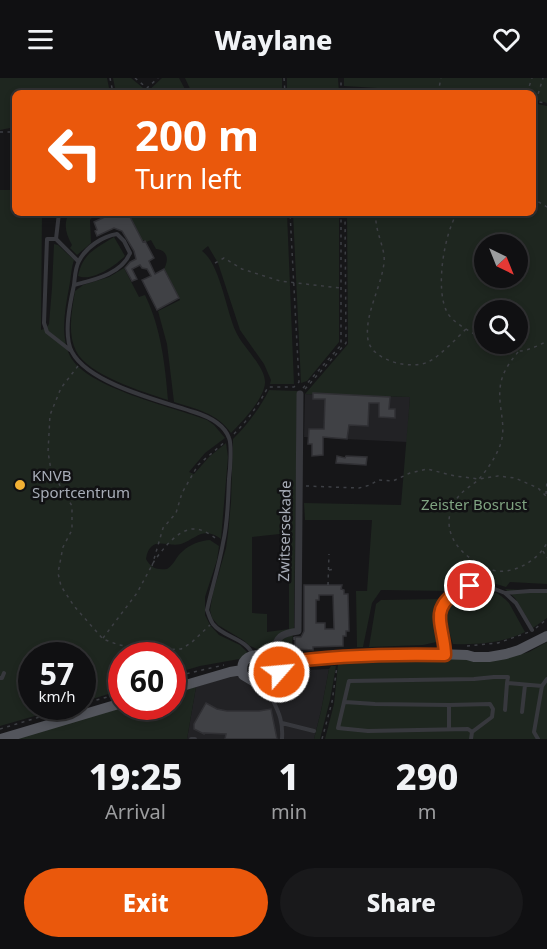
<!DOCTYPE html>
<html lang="en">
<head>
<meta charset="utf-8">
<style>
  :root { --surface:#101012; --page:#19191b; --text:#f1f3f6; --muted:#9c9d9f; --line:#303032; --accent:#ea580c }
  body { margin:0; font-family:"Noto Sans",sans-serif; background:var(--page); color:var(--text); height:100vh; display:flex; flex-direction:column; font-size:22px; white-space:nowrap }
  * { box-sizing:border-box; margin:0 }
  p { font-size:20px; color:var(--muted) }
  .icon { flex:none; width:33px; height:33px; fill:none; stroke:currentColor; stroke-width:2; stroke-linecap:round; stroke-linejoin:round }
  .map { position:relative; height:661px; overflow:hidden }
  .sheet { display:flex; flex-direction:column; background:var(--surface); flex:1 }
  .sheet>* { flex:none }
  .banner { position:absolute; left:12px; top:12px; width:524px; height:126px; border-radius:9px; box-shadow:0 3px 9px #0003,0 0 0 2px var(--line); background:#ea580c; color:#fff; overflow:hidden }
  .needle { width:39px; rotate:137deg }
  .controls { position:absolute; left:474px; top:156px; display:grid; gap:12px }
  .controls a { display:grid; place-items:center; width:54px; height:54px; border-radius:50%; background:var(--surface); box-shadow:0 3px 9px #0003,0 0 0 2px var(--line); font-size:30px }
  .speed { position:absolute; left:18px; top:564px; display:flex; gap:12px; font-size:30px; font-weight:700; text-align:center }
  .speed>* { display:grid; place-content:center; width:78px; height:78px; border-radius:50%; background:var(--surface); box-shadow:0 3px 9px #0003,0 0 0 2px var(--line); line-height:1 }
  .speed small { font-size:15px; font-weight:400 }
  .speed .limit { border:9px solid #d22; background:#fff; color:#111 }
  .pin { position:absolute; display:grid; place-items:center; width:51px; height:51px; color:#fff; margin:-26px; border:3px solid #fff; border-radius:50%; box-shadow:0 2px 6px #0007 }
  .me { position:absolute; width:66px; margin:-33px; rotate:63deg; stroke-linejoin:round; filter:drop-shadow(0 0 4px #0008) }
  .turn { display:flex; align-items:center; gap:21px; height:126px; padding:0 24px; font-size:27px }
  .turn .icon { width:78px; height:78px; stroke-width:2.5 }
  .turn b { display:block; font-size:42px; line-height:51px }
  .eta { display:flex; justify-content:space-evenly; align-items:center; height:102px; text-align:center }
  .eta b { font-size:36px; font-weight:800; line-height:42px }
  .primary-button { display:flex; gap:12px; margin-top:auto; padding:12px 24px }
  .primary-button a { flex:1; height:69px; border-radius:36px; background:var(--accent); color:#fff; font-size:24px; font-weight:800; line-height:69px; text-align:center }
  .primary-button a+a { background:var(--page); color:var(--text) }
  header { display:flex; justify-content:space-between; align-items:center; height:78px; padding:0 24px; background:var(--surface); font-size:27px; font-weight:800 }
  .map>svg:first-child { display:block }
</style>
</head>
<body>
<header><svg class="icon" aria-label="menu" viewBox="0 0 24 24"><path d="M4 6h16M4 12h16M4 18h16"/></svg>Waylane<svg class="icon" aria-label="heart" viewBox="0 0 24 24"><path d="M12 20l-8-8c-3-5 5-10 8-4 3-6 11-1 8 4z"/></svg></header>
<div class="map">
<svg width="547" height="661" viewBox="0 0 547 661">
  <rect width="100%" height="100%" fill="#161618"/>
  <path fill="#222225" d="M 305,316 L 410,319 L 407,364 L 304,359 Z
    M 329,591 L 321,633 L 314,661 L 187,661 L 196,609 L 240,595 L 248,603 L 282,593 Z"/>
  <path fill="#1e261f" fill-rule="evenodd" d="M 0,0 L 107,0 L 110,15 L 15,15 L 15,49 L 0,52 Z
    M 113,0 L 131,0 L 143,10 L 139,15 L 116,15 Z
    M 162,0 L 179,0 L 187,15 L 146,15 Z
    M 185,0 L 282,0 L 282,15 L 192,15 Z
    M 287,0 L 338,0 L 339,15 L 287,15 Z
    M 344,0 L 547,0 L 547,25 L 533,21 L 532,15 L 459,15 L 344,8 Z
    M 533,25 L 547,28 L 547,506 L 510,504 L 506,509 L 483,502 L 473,502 L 464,505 L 450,513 L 381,512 L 372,525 L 363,569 L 357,569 L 356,513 L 367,513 L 372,442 L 305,442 L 304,425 L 401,427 L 410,319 L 305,316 L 348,266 L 347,135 L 532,135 ZM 484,166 L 518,166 L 518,200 L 484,200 ZM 484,232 L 518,232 L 518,266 L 484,266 Z
    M 0,112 L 15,112 L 15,135 L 42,135 L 41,252 L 46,250 L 49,246 L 52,210 L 54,166 L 58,167 L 74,182 C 71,191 71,201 69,210 C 65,232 60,257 70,278 C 86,310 174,329 207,342 L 214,347 L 225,360 L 205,375 L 189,394 L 194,396 L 209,379 L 226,365 L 228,379 L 221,461 C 203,448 197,460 181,466 C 168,470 150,456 146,481 C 151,490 156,492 167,491 C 175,486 176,478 183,473 C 189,467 201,462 210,462 L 219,468 L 217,482 L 205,519 L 205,537 L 210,547 L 219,557 L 240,567 L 249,576 L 245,580 L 200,588 L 173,596 L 172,578 L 122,578 L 121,612 L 83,624 L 82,578 L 32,578 L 32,628 L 66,629 L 0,648 Z
    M 69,135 L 96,135 L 90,142 L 91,165 L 77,177 L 70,170 L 72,167 C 66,156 63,147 69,135 Z
    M 130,135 L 287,135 L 294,306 L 270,306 L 271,302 L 264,286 L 240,252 L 218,185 L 208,168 L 202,173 C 220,186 226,232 236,254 C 242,268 266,289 265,305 C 264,321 242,344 231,355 C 217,335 196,331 174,324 L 167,266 L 158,233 L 180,222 L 164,191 C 169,182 168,172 156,171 L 151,162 L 146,164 L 144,162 L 142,163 L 129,138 Z
    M 293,135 L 339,135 L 339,264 L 307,303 L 301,305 Z
    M 114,159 L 125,178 C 115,188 92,204 78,198 C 83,175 95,171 114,159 Z
    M 124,190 L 139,219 L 145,217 C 161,250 165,286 168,322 C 143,314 88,297 76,273 C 67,255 72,232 75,213 L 83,207 L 109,199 Z
    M 269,312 L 297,313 L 294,549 L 291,572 L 276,570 L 257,571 L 250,568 L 243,562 L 218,547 L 212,540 L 210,532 L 213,515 L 226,470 L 228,456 L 231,424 L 233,361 C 248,346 260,330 269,312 ZM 289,455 L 289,551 L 267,554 L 267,536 L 252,535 L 252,459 Z
    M 481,511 C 495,513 499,515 509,525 L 525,554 C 503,565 478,567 453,566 C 442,531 442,519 481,511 Z
    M 505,511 L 547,513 L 547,540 L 533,550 L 515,520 Z
    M 443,521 C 433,535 441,548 441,563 L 423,567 L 369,569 L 376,526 L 381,522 Z
    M 547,564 L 547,661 L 325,661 L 334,626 L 338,586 L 383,580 L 518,577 L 529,574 Z
    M 331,588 L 336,588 L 330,622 L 320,661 L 314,661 L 321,633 L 329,591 Z
    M 196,609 L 187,661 L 15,661 L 124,629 L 172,628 L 173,615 Z"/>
  <path fill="#404145" stroke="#303034" stroke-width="1.5" fill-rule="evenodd" d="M 113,135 L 128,135 L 143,164 L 145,163 L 154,180 L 149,183 L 155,196 L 164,191 L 179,220 L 157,232 L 142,202 L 151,198 L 147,191 L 142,190 L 140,187 L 132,191 L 137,201 L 132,203 L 125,190 L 130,184 L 136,181 L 134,173 L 122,153 L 114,150 L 97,158 L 95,153 L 97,152 L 94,144 Z
    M 313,315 L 390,319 L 389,331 L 395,331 L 395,340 L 379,339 L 379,325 L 369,325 L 368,348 L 349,347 L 347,361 L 323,359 L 323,377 L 312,378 L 312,366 L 308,366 L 309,351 L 324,351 L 325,321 L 313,321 Z
    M 337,378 L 345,380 L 346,378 L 367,379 L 366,387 L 336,385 Z
    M 304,507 L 342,507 L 341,511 L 344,512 L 344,516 L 348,516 L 349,553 L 346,553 L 346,558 L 343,558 L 343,568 L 313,569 L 313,572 L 295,571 L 295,559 L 301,559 L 304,553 ZM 319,517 L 333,517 L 334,551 L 325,551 L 325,545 L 316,545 L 316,522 L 319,522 Z
    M 206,625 L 217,631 L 227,633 L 259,633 L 271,631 L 277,661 L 225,661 L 226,656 L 204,655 L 204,656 L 194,651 L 194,646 Z"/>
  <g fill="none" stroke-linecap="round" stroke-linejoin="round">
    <path stroke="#3d3f44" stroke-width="1.5" stroke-dasharray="3 4.5" stroke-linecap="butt" d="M 110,0 L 113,15
      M 135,0 L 147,10 L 158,0
      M 284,0 L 285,15
      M 341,11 L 350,11
      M 341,15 L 341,0
      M 346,15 L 351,11 L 436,15
      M 438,15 L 441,0
      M 527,15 L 532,0
      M 532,23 L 547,25
      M 536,23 L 543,0
      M 0,54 L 15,54
      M 532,120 L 547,129
      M 376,135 C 374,153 386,170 384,185 C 381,210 364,237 368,262 C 372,283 411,292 428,284 C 439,279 457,260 466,251
      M 457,135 C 444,157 435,211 447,234 C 453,246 474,255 484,262
      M 215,185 L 224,180 L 242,191 L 280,203 L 340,210
      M 491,266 C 513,277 525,275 547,263
      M 518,274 C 509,285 501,296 500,311 C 498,331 508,350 499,370 C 495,380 487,392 479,401 C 475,405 470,408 465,412 C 455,420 449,432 449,444 C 449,457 456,468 465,476 C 472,482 480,488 488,491 C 510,499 537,484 547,465
      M 78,288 L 61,310 L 50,337 L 48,374 L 51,392 L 72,428 L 72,452 L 63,469 L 58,495 L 61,508 L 74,528 L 103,561 L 119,567 L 159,572 L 181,571 L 191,565 L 210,547
      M 303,310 L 341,267 L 341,135
      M 305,311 L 346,265 L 345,135
      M 234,356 C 248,342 259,326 268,309 L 294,309 L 299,304 L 290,135
      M 306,408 L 359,410 L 370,407 L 378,402 L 393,403 L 410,395 L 427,391 L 455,398 L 479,401 L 498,398 L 515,400 L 538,410 L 547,419
      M 546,416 L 547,402
      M 543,473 L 547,480
      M 153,485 C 161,473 176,453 192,451 C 202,450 211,457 218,462
      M 152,488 L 163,450 L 176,435 L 182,415 L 198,387 L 226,363
      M 329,492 L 334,491
      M 487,502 L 490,492
      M 328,507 L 329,476
      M 536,550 L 547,541
      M 294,559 L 295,574
      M 103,560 L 137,515 L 151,489
      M 467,568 L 498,565 L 529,554
      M 285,573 L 294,574 L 304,574
      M 296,597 L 296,591
      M 172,599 L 224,587
      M 259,609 L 263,615 L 266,615
      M 273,612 L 276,611 L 277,604
      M 82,626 L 122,615
      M 0,651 L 76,628
      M 322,661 L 332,624 L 337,588"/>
    <path stroke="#37383d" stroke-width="4" d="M 117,156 L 124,163 L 130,175 C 122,196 93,202 74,207 C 75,199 75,190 79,183 C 86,169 103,158 117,156 Z
      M 56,161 L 59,135
      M 74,207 C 70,225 63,257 72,274 C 89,306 161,323 194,334 C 207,338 224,346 229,360 C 232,367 230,393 229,401 C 228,422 228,444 223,465 C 219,488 212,509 207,532 C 209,537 210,542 213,546 C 224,560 246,560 253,577
      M 70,272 L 47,254 L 44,245 L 47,161 L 56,161 L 78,183
      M 506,515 L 530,513 L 547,513
      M 445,576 L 445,565 L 440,539 L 445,524 L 457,513 L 470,508 L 487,508 L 505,515 L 516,525 L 532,552
      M 0,600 L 2,600 L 4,595
      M 265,601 C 271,626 284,633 282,661
      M 345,624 L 375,626 L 449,627 L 449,651
      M 449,627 L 490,626 L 493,631 L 492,639 L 472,654
      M 505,632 L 507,605 L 542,608
      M 522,634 L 525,607
      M 282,645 L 314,653
      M 191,661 L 195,661
      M 471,661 L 472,654 L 468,651 L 368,653 L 338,650 L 349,603 L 474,601 L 494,599 L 508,599 L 507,605
      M 538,661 L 534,654 L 542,608 L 547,601"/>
    <path stroke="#37383d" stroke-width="7" d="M 272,575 C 278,558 280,556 298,553 L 300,316"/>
    <path stroke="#53555c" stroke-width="10" d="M 272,575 C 283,579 283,589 276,597 L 253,603 L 243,597 C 238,575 258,577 272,575 Z
      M 282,585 L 354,577 L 437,576 L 467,577 L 474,579 L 489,579 L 506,576 L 519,572 L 547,558
      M 172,611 L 230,594 L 242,592
      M 1,661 L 122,625"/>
  </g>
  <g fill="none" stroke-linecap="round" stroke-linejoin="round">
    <g stroke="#983908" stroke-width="15">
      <path id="route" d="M 279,594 L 282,585 C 336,577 390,576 445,577 C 445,565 441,554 440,542 C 438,524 455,513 470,508"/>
    </g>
    <use href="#route" stroke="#ea580c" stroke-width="10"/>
  </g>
  <circle fill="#f2b134" stroke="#111113" stroke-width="2" cx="20" cy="407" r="6"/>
  <g text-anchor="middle" stroke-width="5" stroke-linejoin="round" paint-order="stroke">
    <g font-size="15" fill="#a8adb8" stroke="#111113" text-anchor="start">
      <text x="32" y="403">KNVB<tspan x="32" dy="17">Sportcentrum</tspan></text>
    </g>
    <g font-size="15" fill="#7fa381" stroke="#111113">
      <text x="474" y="432">Zeister Bosrust</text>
    </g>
    <g font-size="15" fill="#a8adb8" stroke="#111113">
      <text transform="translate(285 453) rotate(-89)" y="5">Zwitsersekade</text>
    </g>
  </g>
</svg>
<div class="controls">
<a><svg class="needle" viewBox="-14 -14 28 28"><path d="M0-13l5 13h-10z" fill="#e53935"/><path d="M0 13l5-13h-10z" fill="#9c9d9f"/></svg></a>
<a><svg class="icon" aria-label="search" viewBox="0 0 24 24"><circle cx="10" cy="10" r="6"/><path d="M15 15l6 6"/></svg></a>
</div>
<div class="speed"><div>57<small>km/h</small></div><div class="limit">60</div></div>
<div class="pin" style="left:470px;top:508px;background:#d93025"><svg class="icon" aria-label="arrive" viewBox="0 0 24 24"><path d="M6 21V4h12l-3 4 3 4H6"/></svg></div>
<svg class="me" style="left:279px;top:594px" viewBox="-20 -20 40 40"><circle r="17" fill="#ea580c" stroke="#fff" stroke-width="3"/><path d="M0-11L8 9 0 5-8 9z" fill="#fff"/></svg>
<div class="banner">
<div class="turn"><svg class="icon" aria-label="left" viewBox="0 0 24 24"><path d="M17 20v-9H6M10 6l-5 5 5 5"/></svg><div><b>200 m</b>Turn left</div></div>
</div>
</div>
<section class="sheet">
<div class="eta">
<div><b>19:25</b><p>Arrival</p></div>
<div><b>1</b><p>min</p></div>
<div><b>290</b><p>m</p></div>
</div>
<div class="primary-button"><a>Exit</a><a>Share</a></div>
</section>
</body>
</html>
